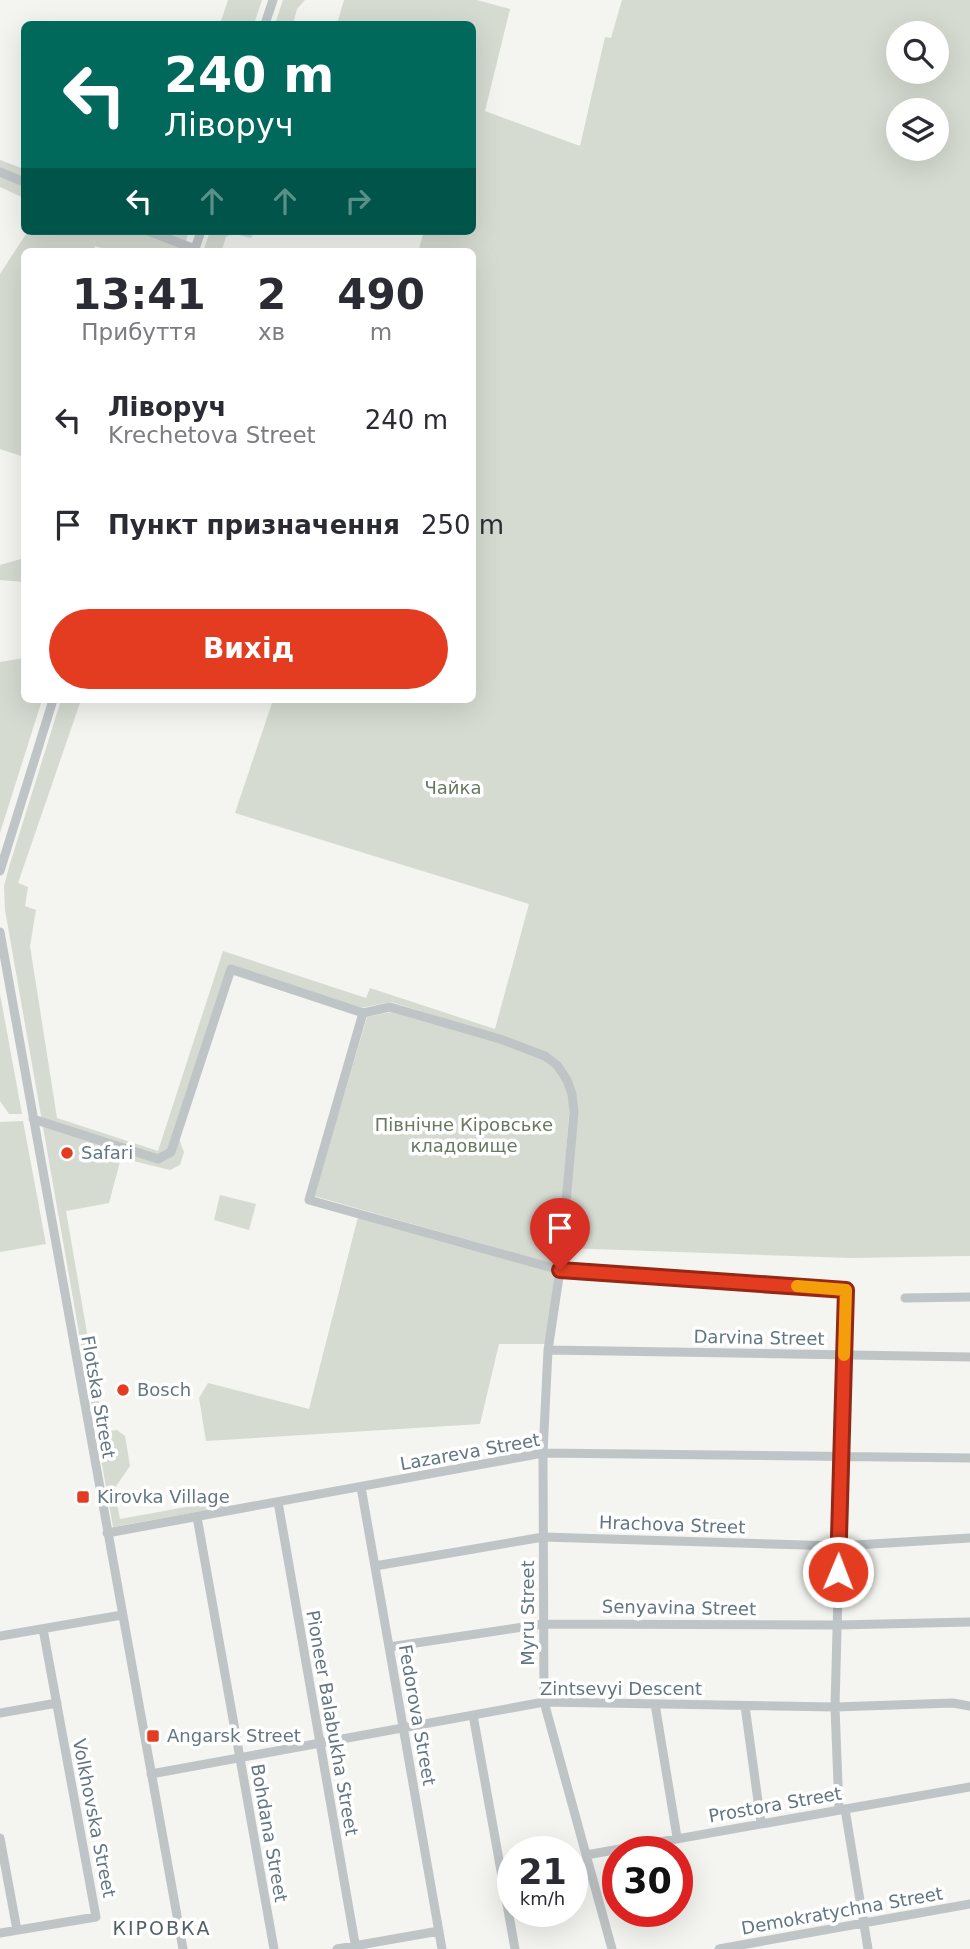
<!DOCTYPE html>
<html lang="uk">
<head>
<meta charset="utf-8">
<style>
  :root { --surface:#fff; --page:#f2f2f3; --text:#2b2b33; --muted:#7c7c81; --accent:#e33c20 }
  body { margin:0; font-family:"DejaVu Sans",sans-serif; background:var(--page); color:var(--text); height:100vh; display:flex; flex-direction:column; font-size:26px; white-space:nowrap }
  * { box-sizing:border-box; margin:0 }
  p { font-size:23px; color:var(--muted) }
  .icon { flex:none; width:38px; height:38px; fill:none; stroke:currentColor; stroke-width:2; stroke-linecap:round; stroke-linejoin:round }
  .map { position:relative; flex:1; overflow:hidden }
  .drawer { position:absolute; left:21px; top:248px; width:455px; height:455px; display:flex; flex-direction:column; background:var(--surface); border-radius:10px; box-shadow:0 7px 28px #0002 }
  .drawer>* { flex:none }
  .banner { position:absolute; left:21px; top:21px; width:455px; height:214px; border-radius:10px; box-shadow:0 7px 28px #0002; background:#00695c; color:#fff; overflow:hidden }
  .controls { position:absolute; left:886px; top:21px; display:grid; gap:14px }
  .controls a { display:grid; place-items:center; width:63px; height:63px; border-radius:50%; background:var(--surface); box-shadow:0 7px 28px #0002; font-size:35px }
  .speed { position:absolute; left:497px; top:1836px; display:flex; gap:14px; font-size:35px; font-weight:700; text-align:center }
  .speed>* { display:grid; place-content:center; width:91px; height:91px; border-radius:50%; background:var(--surface); box-shadow:0 7px 28px #0002; line-height:1 }
  .speed small { font-size:18px; font-weight:400 }
  .speed .limit { border:10px solid #d22; background:#fff; color:#111 }
  .pin { position:absolute; display:grid; place-items:center; width:60px; height:60px; color:#fff; margin:-72px -30px; border-radius:50% 50% 50% 0; rotate:-45deg; box-shadow:0 0 7px #0007 }
  .pin .icon { rotate:45deg }
  .me { position:absolute; width:77px; margin:-38px; rotate:1deg; stroke-linejoin:round; filter:drop-shadow(0 0 5px #0008) }
  .turn { display:flex; align-items:center; gap:24px; height:147px; padding:0 28px; font-size:32px }
  .turn .icon { width:91px; height:91px; stroke-width:2.5 }
  .turn b { display:block; font-size:49px; line-height:60px }
  .lanes { display:flex; align-items:center; height:66px; padding:0 28px; background:#0003; justify-content:center; gap:35px; direction:ltr }
  .lanes .off { opacity:.35 }
  .eta { display:flex; justify-content:space-evenly; align-items:center; height:119px; text-align:center }
  .eta b { font-size:42px; font-weight:700; line-height:49px }
  .primary-button { display:flex; gap:14px; margin-top:auto; padding:14px 28px }
  .primary-button a { flex:1; height:80px; border-radius:42px; background:var(--accent); color:#fff; font-size:28px; font-weight:700; line-height:80px; text-align:center }
  ul { padding:0; list-style:none }
  li { display:flex; align-items:center; gap:21px; height:105px; padding:0 28px }
  li div { flex:1 }
  li b { display:block; font-size:26px }
  li em { font-style:normal }
  .map>svg:first-child { display:block }
</style>
</head>
<body>
<div class="map">
<svg width="970" height="1949" viewBox="0 0 970 1949">
  <rect width="100%" height="100%" fill="#f4f4f0"/>
  <path fill="#d5dbd1" fill-rule="evenodd" d="M 228,0 L 262,0 L 254,24 L 220,24 Z
    M 283,0 L 305,0 L 297,9 L 293,24 L 275,24 Z
    M 344,0 L 477,0 L 510,9 L 485,111 L 580,146 L 605,37 L 611,38 L 622,0 L 970,0 L 970,1256 L 851,1258 L 565,1248 L 577,1122 L 560,1063 L 494,1034 L 391,1002 L 360,1008 L 357,1015 L 233,975 L 179,1139 L 184,1152 L 180,1165 L 170,1170 L 121,1158 L 109,1203 L 66,1211 L 104,1432 L 117,1430 L 125,1436 L 130,1466 L 114,1489 L 120,1519 L 230,1499 L 231,1506 L 113,1527 L 5,910 L 4,886 L 9,867 L 61,700 L 81,700 L 18,883 L 28,887 L 25,906 L 36,910 L 30,946 L 57,1118 L 158,1151 L 223,951 L 366,998 L 370,988 L 495,1029 L 529,904 L 235,813 L 273,700 L 472,700 L 472,252 L 418,252 L 424,231 L 472,231 L 472,24 L 337,24 ZM 898,33 L 936,33 L 936,72 L 898,72 ZM 898,110 L 936,110 L 936,149 L 898,149 Z
    M 0,160 L 24,169 L 24,198 L 0,187 Z
    M 28,231 L 189,231 L 183,252 L 114,252 L 95,246 L 93,252 L 24,252 L 24,457 L 0,449 L 0,274 Z
    M 210,231 L 254,231 L 251,238 L 232,233 L 226,237 L 221,252 L 203,252 Z
    M 24,558 L 24,582 L 0,580 L 0,565 Z
    M 24,658 L 24,700 L 42,700 L 0,833 L 0,662 Z
    M 0,994 L 22,1114 L 9,1114 L 0,1101 Z
    M 392,1012 L 499,1042 L 550,1062 L 564,1081 L 570,1103 L 557,1265 L 314,1196 L 367,1017 Z
    M 23,1121 L 46,1244 L 0,1252 L 0,1122 Z
    M 220,1195 L 256,1204 L 249,1230 L 214,1220 Z
    M 358,1217 L 556,1271 L 546,1344 L 499,1344 L 480,1424 L 206,1441 L 199,1398 L 208,1383 L 309,1409 Z"/>
  <g fill="none" stroke-linecap="round" stroke-linejoin="round">
    <path stroke="#bfc4c6" stroke-width="9" d="M 265,24 L 273,0
      M 0,172 L 24,182
      M 148,231 L 195,249
      M 194,252 L 201,231
      M 0,871 L 53,700
      M 0,932 L 183,1949
      M 363,1013 L 309,1200 L 560,1270 L 846,1290 L 835,1707 L 839,1810
      M 33,1119 L 158,1159 L 171,1152 L 231,969 L 363,1013 L 390,1007 L 500,1039 L 545,1056 L 557,1065 L 567,1080 L 572,1094 L 574,1112 L 560,1270 L 548,1350 L 543,1453 L 544,1702 L 612,1949
      M 905,1298 L 970,1297
      M 548,1350 L 970,1357
      M 361,1487 L 442,1949
      M 278,1502 L 356,1949
      M 197,1517 L 274,1949
      M 107,1533 L 543,1453 L 970,1458
      M 375,1566 L 543,1537 L 839,1546 L 970,1538
      M 0,1636 L 122,1615
      M 389,1647 L 543,1624 L 837,1625 L 970,1622
      M 655,1704 L 677,1837
      M 745,1706 L 761,1823
      M 0,1713 L 57,1703
      M 473,1715 L 515,1949
      M 151,1774 L 544,1702 L 835,1707 L 953,1703 L 970,1706
      M 845,1809 L 868,1949
      M 0,1838 L 17,1930
      M 586,1855 L 970,1787
      M 0,1933 L 96,1917 L 43,1629
      M 337,1949 L 439,1931
      M 719,1949 L 970,1904"/>
  </g>
  <g fill="none" stroke-linecap="round" stroke-linejoin="round">
    <g stroke="#942715" stroke-width="18">
      <path id="route" d="M 560,1270 L 846,1290 L 838,1572"/>
    </g>
    <use href="#route" stroke="#e33c20" stroke-width="12"/>
    <path stroke="#f59e0b" stroke-width="12" d="M 797,1286 L 846,1290 L 844,1355"/>
  </g>
  <g fill="#e33c20" stroke="#fff" stroke-width="2.5">
    <circle cx="67" cy="1153" r="7"/>
    <circle cx="123" cy="1390" r="7"/>
    <rect x="76" y="1490" width="14" height="14" rx="3.5"/>
    <rect x="146" y="1729" width="14" height="14" rx="3.5"/>
  </g>
  <g text-anchor="middle" stroke-width="7" stroke-linejoin="round" paint-order="stroke">
    <g font-size="18" fill="#687861" stroke="#fff">
      <text x="453" y="794">Чайка</text>
      <text x="464" y="1131">Північне Кіровське<tspan x="464" dy="21">кладовище</tspan></text>
    </g>
    <g font-size="18" fill="#637681" stroke="#fff" text-anchor="start">
      <text x="81" y="1159">Safari</text>
      <text x="137" y="1396">Bosch</text>
      <text x="97" y="1503">Kirovka Village</text>
      <text x="167" y="1742">Angarsk Street</text>
    </g>
    <g font-size="18" fill="#637681" stroke="#fff">
      <text transform="translate(759 1338) rotate(1)" y="6">Darvina Street</text>
      <text transform="translate(98 1397) rotate(80)" y="6">Flotska Street</text>
      <text transform="translate(470 1452) rotate(-10)" y="6">Lazareva Street</text>
      <text transform="translate(672 1525) rotate(2)" y="6">Hrachova Street</text>
      <text transform="translate(679 1608) rotate(1)" y="6">Senyavina Street</text>
      <text transform="translate(528 1613) rotate(-90)" y="6">Myru Street</text>
      <text x="621" y="1695">Zintsevyi Descent</text>
      <text transform="translate(417 1715) rotate(80)" y="6">Fedorova Street</text>
      <text transform="translate(332 1723) rotate(80)" y="6">Pioneer Balabukha Street</text>
      <text transform="translate(775 1805) rotate(-10)" y="6">Prostora Street</text>
      <text transform="translate(94 1818) rotate(79)" y="6">Volkhovska Street</text>
      <text transform="translate(269 1833) rotate(80)" y="6">Bohdana Street</text>
      <text transform="translate(842 1911) rotate(-10)" y="6">Demokratychna Street</text>
    </g>
    <g font-size="19" letter-spacing="2" fill="#515f66" stroke="#fff">
      <text x="162" y="1935">КІРОВКА</text>
    </g>
  </g>
</svg>
<div class="controls">
<a><svg class="icon" aria-label="search" viewBox="0 0 24 24"><circle cx="10" cy="10" r="6"/><path d="M15 15l6 6"/></svg></a>
<a><svg class="icon" aria-label="layers" viewBox="0 0 24 24"><path d="M12 4l9 5-9 5-9-5zM3 14l9 5 9-5"/></svg></a>
</div>
<div class="speed"><div>21<small>km/h</small></div><div class="limit">30</div></div>
<div class="pin" style="left:560px;top:1270px;background:#d93025"><svg class="icon" aria-label="arrive" viewBox="0 0 24 24"><path d="M6 21V4h12l-3 4 3 4H6"/></svg></div>
<svg class="me" style="left:838px;top:1572px" viewBox="-20 -20 40 40"><circle r="17" fill="#e33c20" stroke="#fff" stroke-width="3"/><path d="M0-11L8 9 0 5-8 9z" fill="#fff"/></svg>
<div class="banner">
<div class="turn"><svg class="icon" aria-label="left" viewBox="0 0 24 24"><path d="M17 20v-9H6M10 6l-5 5 5 5"/></svg><div><b>240 m</b>Ліворуч</div></div>
<div class="lanes"><svg class="icon" aria-label="left" viewBox="0 0 24 24"><path d="M17 20v-9H6M10 6l-5 5 5 5"/></svg><svg class="icon off" aria-label="ahead" viewBox="0 0 24 24"><path d="M12 20V5M6 11l6-6 6 6"/></svg><svg class="icon off" aria-label="ahead" viewBox="0 0 24 24"><path d="M12 20V5M6 11l6-6 6 6"/></svg><svg class="icon off" aria-label="right" viewBox="0 0 24 24"><path d="M7 20v-9h11M14 6l5 5-5 5"/></svg></div>
</div>
<section class="drawer">
<div class="eta">
<div><b>13:41</b><p>Прибуття</p></div>
<div><b>2</b><p>хв</p></div>
<div><b>490</b><p>m</p></div>
</div>
<ul>
<li><svg class="icon" aria-label="left" viewBox="0 0 24 24"><path d="M17 20v-9H6M10 6l-5 5 5 5"/></svg><div><b>Ліворуч</b><p>Krechetova Street</p></div><em>240 m</em></li>
<li><svg class="icon" aria-label="arrive" viewBox="0 0 24 24"><path d="M6 21V4h12l-3 4 3 4H6"/></svg><div><b>Пункт призначення</b></div><em>250 m</em></li>
</ul>
<div class="primary-button"><a>Вихід</a></div>
</section>
</div>
</body>
</html>
